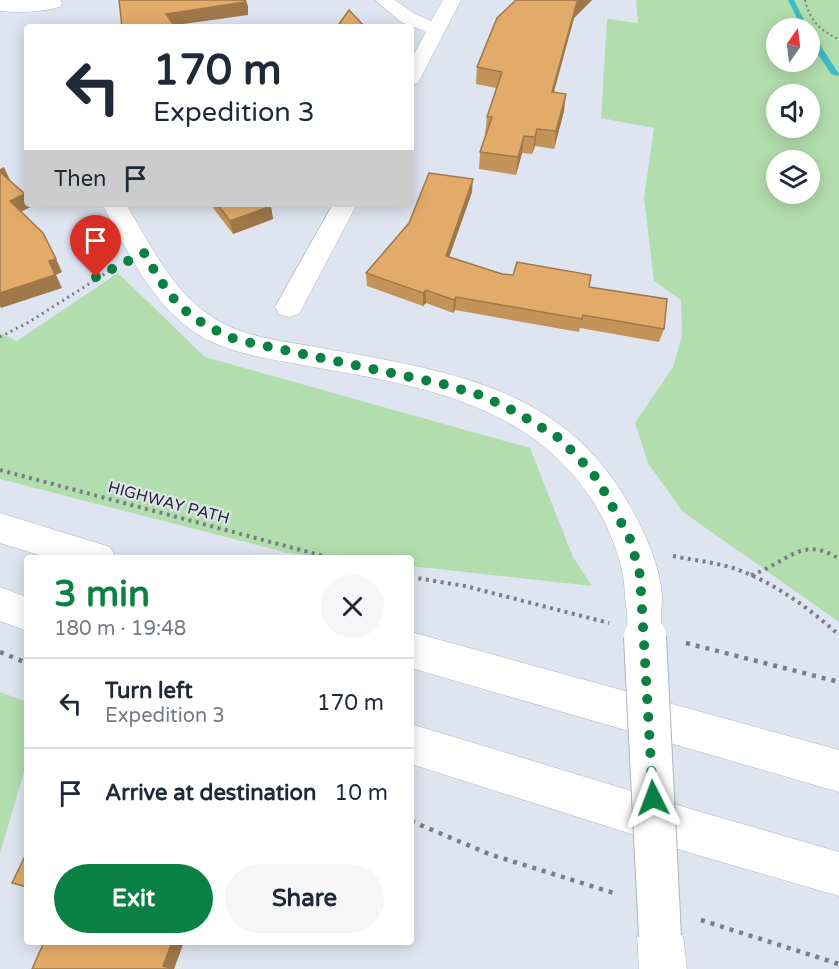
<!DOCTYPE html>
<html lang="en">
<head>
<meta charset="utf-8">
<style>
  :root { --surface:#fff; --page:#f6f6f7; --text:#1f2937; --muted:#747a83; --line:#e0e1e3; --accent:#0b8043 }
  body { margin:0; font-family:"Varela Round",sans-serif; background:var(--page); color:var(--text); height:100vh; display:flex; flex-direction:column; font-size:22px; white-space:nowrap }
  * { box-sizing:border-box; margin:0 }
  p { font-size:20px; color:var(--muted) }
  .icon { flex:none; width:33px; height:33px; fill:none; stroke:currentColor; stroke-width:2; stroke-linecap:round; stroke-linejoin:round }
  .map { position:relative; flex:1; overflow:hidden }
  .sheet { position:absolute; left:24px; top:555px; width:390px; height:390px; display:flex; flex-direction:column; background:var(--surface); border-radius:6px; box-shadow:0 3px 15px #0003 }
  .sheet>* { flex:none }
  .top-card { position:absolute; left:24px; top:24px; width:390px; height:183px; border-radius:6px; box-shadow:0 3px 15px #0003; background:#fff; color:var(--text); overflow:hidden }
  .needle { width:39px; rotate:14deg }
  .controls { position:absolute; left:766px; top:18px; display:grid; gap:12px }
  .controls a { display:grid; place-items:center; width:54px; height:54px; border-radius:50%; background:var(--surface); box-shadow:0 3px 15px #0003; font-size:30px }
  .pin { position:absolute; display:grid; place-items:center; width:51px; height:51px; color:#fff; margin:-62px -26px; border-radius:50% 50% 50% 0; rotate:-45deg; box-shadow:0 0 6px #0007 }
  .pin .icon { rotate:45deg }
  .me { position:absolute; width:66px; margin:-33px; rotate:357deg; stroke-linejoin:round; filter:drop-shadow(0 0 4px #0008) }
  .turn { display:flex; align-items:center; gap:21px; height:126px; padding:0 30px; font-size:27px }
  .turn .icon { width:78px; height:78px; stroke-width:2.5 }
  .turn b { display:block; font-size:42px; line-height:51px }
  .then { display:flex; align-items:center; height:57px; padding:0 30px; background:#0003; gap:12px; font-size:22px }
  .round { display:grid; place-items:center; flex:none; width:63px; height:63px; border-radius:32px; background:var(--page) }
  .overview { display:flex; align-items:center; justify-content:space-between; height:102px; padding:0 30px }
  h1 { font-size:36px; font-weight:700; line-height:45px; color:var(--accent) }
  .cta { display:flex; gap:12px; margin-top:auto; padding:12px 30px }
  .cta a { flex:1; height:69px; border-radius:36px; background:var(--accent); color:#fff; font-size:24px; font-weight:700; line-height:69px; text-align:center }
  .cta a+a { background:var(--page); color:var(--text) }
  ul { padding:0; list-style:none }
  li { display:flex; align-items:center; gap:18px; height:90px; padding:0 30px; border-top:2px solid var(--line) }
  li div { flex:1 }
  li b { display:block; font-size:22px }
  li em { font-style:normal }
  .map>svg:first-child { display:block }
</style>
</head>
<body>
<div class="map">
<svg width="839" height="969" viewBox="0 0 839 969">
  <rect width="100%" height="100%" fill="#dee5f0"/>
  <path fill="#b2dead" fill-rule="evenodd" d="M 636,0 L 839,0 L 839,622 L 683,512 L 648,463 L 635,423 L 673,367 L 682,336 L 681,300 L 654,281 L 644,198 L 654,128 L 601,118 L 607,19 L 638,23 ZM 777,28 L 810,28 L 810,62 L 777,62 ZM 777,94 L 810,94 L 810,128 L 777,128 ZM 777,160 L 810,160 L 810,194 L 777,194 Z
    M 118,273 L 205,357 L 530,448 L 573,557 L 592,586 L 411,566 L 411,558 L 335,558 L 288,553 L 0,479 L 0,333 L 17,341 Z
    M 0,692 L 27,702 L 27,762 L 0,853 Z"/>
  <g fill="none" stroke-linecap="round" stroke-linejoin="round">
    <path fill="#41bac5" fill-rule="evenodd" d="M 788,0 L 794,0 L 808,28 L 802,28 Z
      M 810,34 L 813,34 L 839,74 L 838,76 L 831,74 L 810,42 Z"/>
    <g stroke="#aeb5c0" stroke-width="1">
      <path id="minor" d="M 0,0 L 60,0 L 62,3 L 60,7 C 40,12 20,13 0,11 Z
        M 375,0 L 395,0 L 415,14 L 431,21 L 443,0 L 461,0 L 418,83 L 411,85 L 411,59 L 426,32 L 401,22 Z
        M 102,204 L 126,204 C 153,249 177,301 226,325 C 257,340 294,342 327,349 C 464,374 577,390 642,529 C 655,557 670,596 657,625 L 644,630 L 631,625 C 624,609 626,593 623,576 C 618,549 606,520 590,497 C 522,397 406,384 297,364 C 261,357 220,352 190,329 C 148,298 126,248 102,204 Z
        M 333,204 L 357,204 L 299,314 L 289,317 L 279,314 L 275,307 Z
        M 660,913 L 676,920 L 683,936 L 687,969 L 639,969 L 637,936 L 644,920 Z"/>
    </g>
    <g stroke="#aeb5c0" stroke-width="1">
      <path id="highway" d="M 0,513 L 110,547 L 116,558 L 49,558 L 0,543 Z
        M 0,587 L 27,597 L 27,631 L 0,621 Z
        M 411,632 L 839,750 L 839,792 L 411,668 Z
        M 411,724 L 694,810 L 839,852 L 839,896 L 694,854 L 411,764 Z"/>
    </g>
    <path stroke="#797e85" stroke-width="2" stroke-dasharray="2 3" stroke-linecap="butt" d="M 805,0 C 809,19 821,32 839,39"/>
    <path stroke="#797e85" stroke-width="3" stroke-dasharray="2 4" stroke-linecap="butt" d="M 0,337 L 29,322 L 114,268"/>
    <path stroke="#797e85" stroke-width="4" stroke-dasharray="3 4.5" stroke-linecap="butt" d="M 0,470 L 331,558
      M 673,556 C 693,560 713,562 733,568 C 772,581 809,608 839,635
      M 751,575 C 786,564 802,534 839,559
      M 411,577 L 465,586 L 609,623"/>
    <path stroke="#797e85" stroke-width="4.5" stroke-dasharray="4 6" stroke-linecap="butt" d="M 686,643 L 839,682
      M 0,652 L 27,663
      M 411,821 L 489,854 L 617,894
      M 701,920 L 839,964"/>
    <use href="#minor" fill="#fff" fill-rule="evenodd"/>
    <use href="#highway" fill="#fff" fill-rule="evenodd"/>
    <g stroke="#aeb5c0" stroke-width="35" stroke-linecap="butt">
      <path id="minor-bridge-far1" d="M 644,613 L 645,639"/>
    </g>
    <g stroke="#aeb5c0" stroke-width="44" stroke-linecap="butt">
      <path id="minor-bridge" d="M 645,637 L 660,936"/>
    </g>
    <use href="#minor-bridge-far1" stroke="#fff" stroke-width="34"/>
    <use href="#minor-bridge" stroke="#fff" stroke-width="42"/>
  </g>
  <path fill="#c3935a" d="M 516,0 L 592,0 L 574,18 L 554,92 L 564,111 L 554,149 L 535,146 L 532,154 L 522,153 L 516,175 L 479,169 L 480,152 L 486,134 L 485,134 L 487,117 L 496,88 L 476,84 L 477,67 Z
    M 472,192 L 449,257 L 502,274 L 589,287 L 664,329 L 659,342 L 580,328 L 579,332 L 455,310 L 453,313 L 426,303 L 423,306 L 367,286 L 366,273 Z
    M 210,204 L 270,204 L 273,219 L 233,234 Z"/>
  <path fill="#9f784a" d="M 245,0 L 246,0 L 248,6 L 248,15 L 169,26 L 166,14 Z
    M 579,0 L 592,0 L 574,18 L 549,109 L 552,92 L 577,2 Z
    M 566,94 L 564,111 L 554,149 L 556,131 Z
    M 537,129 L 535,146 L 532,154 L 535,137 Z
    M 524,136 L 522,153 L 516,175 L 518,157 Z
    M 4,167 L 10,180 L 4,183 L 0,174 L 0,169 Z
    M 473,179 L 472,192 L 445,269 L 446,256 Z
    M 25,194 L 27,199 L 27,204 L 29,204 L 31,207 L 16,214 L 10,201 Z
    M 271,206 L 273,219 L 233,234 L 230,221 Z
    M 56,259 L 62,272 L 56,275 L 62,288 L 1,308 L 0,306 L 0,293 L 49,261 Z
    M 426,290 L 426,303 L 423,306 L 423,293 Z
    M 456,297 L 455,310 L 453,313 L 454,300 Z
    M 172,942 L 184,942 L 174,969 L 163,966 Z"/>
  <path fill="#e3ab69" stroke="#9f784a" stroke-width="1.5" d="M 119,0 L 245,0 L 245,2 L 166,14 L 175,27 L 122,27 Z
    M 516,0 L 579,0 L 577,2 L 552,92 L 566,94 L 556,131 L 537,129 L 535,137 L 524,136 L 518,157 L 480,152 L 492,117 L 487,117 L 502,72 L 477,67 L 497,18 Z
    M 349,10 L 365,27 L 337,27 Z
    M 0,172 L 25,194 L 10,201 L 43,233 L 56,259 L 49,261 L 55,275 L 0,293 Z
    M 429,173 L 473,179 L 446,256 L 502,274 L 513,275 L 517,262 L 591,275 L 589,287 L 667,299 L 664,329 L 583,315 L 582,319 L 456,297 L 454,300 L 426,290 L 423,293 L 366,273 L 409,223 Z
    M 217,204 L 270,204 L 271,206 L 230,221 Z
    M 26,854 L 27,855 L 27,887 L 12,883 Z
    M 44,942 L 172,942 L 163,966 L 174,969 L 32,969 Z"/>
  <g fill="none" stroke-linecap="round" stroke-linejoin="round">
    <path stroke="#0b8043" stroke-width="10" stroke-dasharray="0 18" d="M 96,277 L 144,253 C 173,303 183,317 237,340 L 443,384 L 483,396 L 516,412 L 559,438 L 579,458 L 598,480 L 630,539 L 640,575 L 653,798"/>
  </g>
  <g text-anchor="middle" stroke-width="4.5" stroke-linejoin="round" paint-order="stroke">
    <g font-size="16" fill="#24272b" stroke="#dee5f0">
      <text transform="translate(169 502) rotate(15)" y="6">HIGHWAY PATH</text>
    </g>
  </g>
</svg>
<div class="controls">
<a><svg class="needle" viewBox="-14 -14 28 28"><path d="M0-13l5 13h-10z" fill="#e53935"/><path d="M0 13l5-13h-10z" fill="#747a83"/></svg></a>
<a><svg class="icon" aria-label="sound" viewBox="0 0 24 24"><path d="M4 9h4l5-4v14l-5-4H4zM17 9q2 3 0 6"/></svg></a>
<a><svg class="icon" aria-label="layers" viewBox="0 0 24 24"><path d="M12 4l9 5-9 5-9-5zM3 14l9 5 9-5"/></svg></a>
</div>
<div class="pin" style="left:96px;top:277px;background:#d93025"><svg class="icon" aria-label="arrive" viewBox="0 0 24 24"><path d="M6 21V4h12l-3 4 3 4H6"/></svg></div>
<svg class="me" style="left:653px;top:798px" viewBox="-20 -20 40 40"><path d="M0-17L14 15 0 8-14 15z" fill="#0b8043" stroke="#fff" stroke-width="4"/></svg>
<div class="top-card">
<div class="turn"><svg class="icon" aria-label="left" viewBox="0 0 24 24"><path d="M17 20v-9H6M10 6l-5 5 5 5"/></svg><div><b>170 m</b>Expedition 3</div></div>
<div class="then">Then<svg class="icon" aria-label="arrive" viewBox="0 0 24 24"><path d="M6 21V4h12l-3 4 3 4H6"/></svg></div>
</div>
<section class="sheet">
<div class="overview"><div><h1>3 min</h1><p>180 m · 19:48</p></div><a class="round"><svg class="icon" aria-label="close" viewBox="0 0 24 24"><path d="M6 6l12 12M18 6L6 18"/></svg></a></div>
<ul>
<li><svg class="icon" aria-label="left" viewBox="0 0 24 24"><path d="M17 20v-9H6M10 6l-5 5 5 5"/></svg><div><b>Turn left</b><p>Expedition 3</p></div><em>170 m</em></li>
<li><svg class="icon" aria-label="arrive" viewBox="0 0 24 24"><path d="M6 21V4h12l-3 4 3 4H6"/></svg><div><b>Arrive at destination</b></div><em>10 m</em></li>
</ul>
<div class="cta"><a>Exit</a><a>Share</a></div>
</section>
</div>
</body>
</html>
